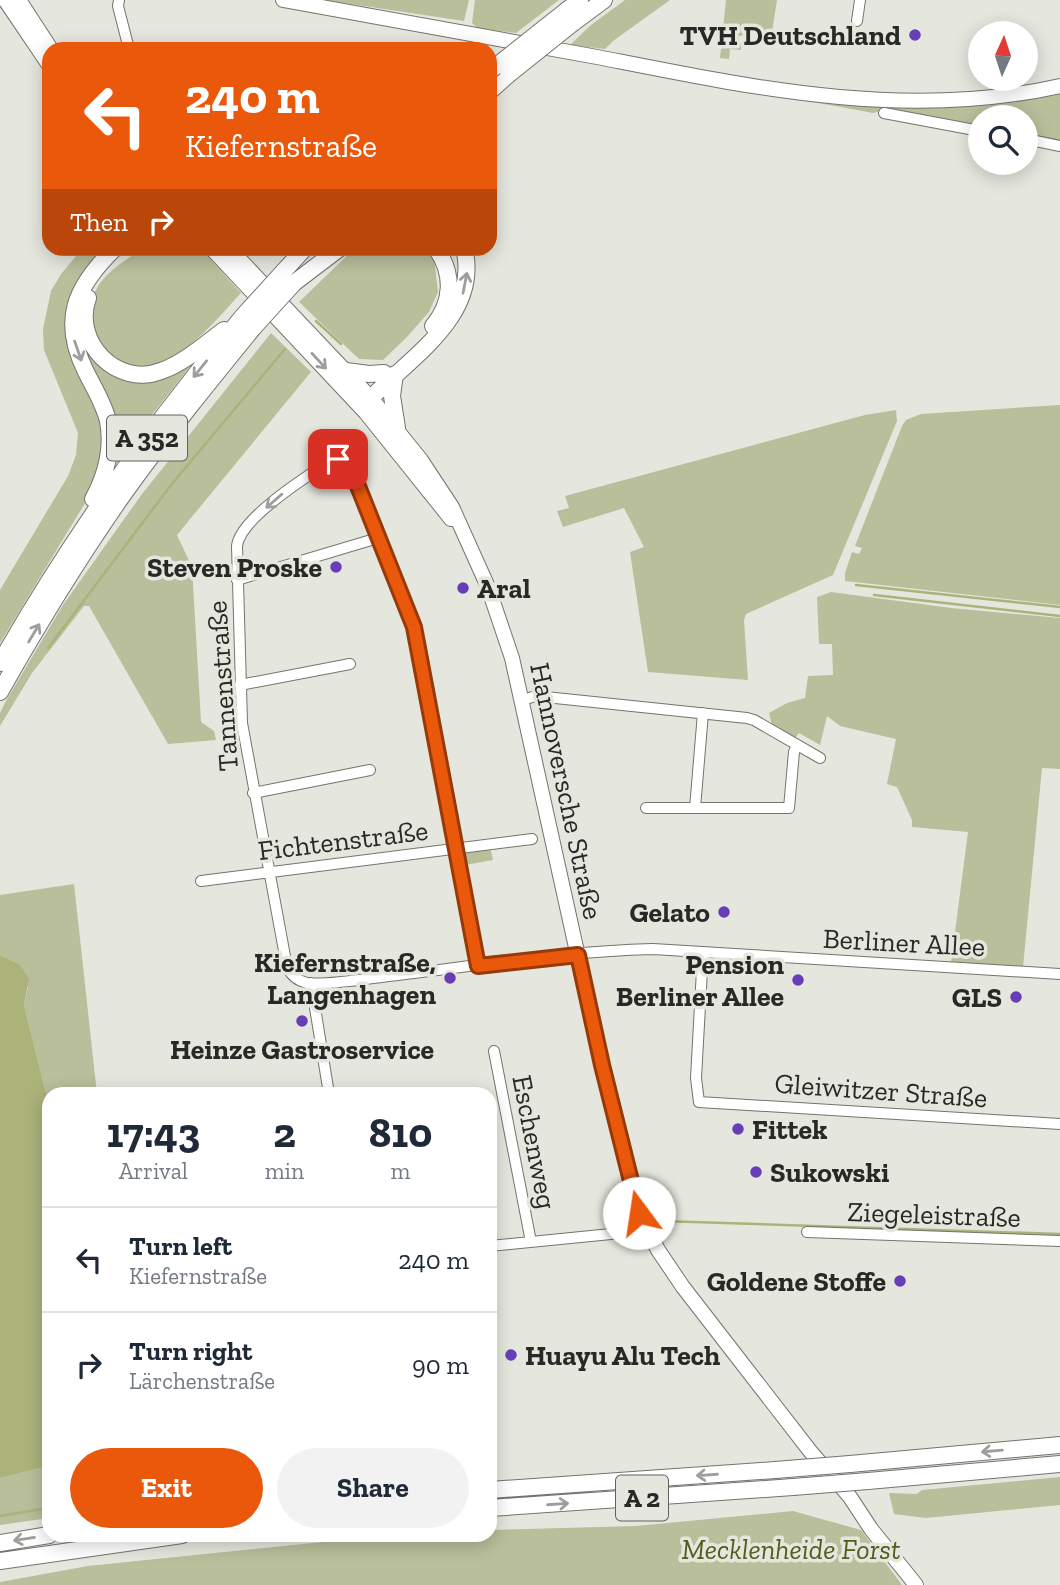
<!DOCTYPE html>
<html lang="en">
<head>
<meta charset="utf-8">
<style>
  :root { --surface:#fff; --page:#f2f2f3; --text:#1f2937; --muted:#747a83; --line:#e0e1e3; --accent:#ea580c }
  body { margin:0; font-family:"Zilla Slab",serif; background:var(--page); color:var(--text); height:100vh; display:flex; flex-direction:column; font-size:26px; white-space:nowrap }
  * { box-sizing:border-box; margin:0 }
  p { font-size:23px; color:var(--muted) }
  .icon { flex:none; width:38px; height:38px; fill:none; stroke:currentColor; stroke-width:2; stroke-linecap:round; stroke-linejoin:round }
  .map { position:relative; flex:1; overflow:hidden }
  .panel { position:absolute; left:42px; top:1087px; width:455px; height:455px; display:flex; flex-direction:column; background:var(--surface); border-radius:21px; box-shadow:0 4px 18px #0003 }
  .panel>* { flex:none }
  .top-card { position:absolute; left:42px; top:42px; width:455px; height:214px; border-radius:21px; box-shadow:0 4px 18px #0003; background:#ea580c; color:#fff; overflow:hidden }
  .needle { width:46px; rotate:3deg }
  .tools { position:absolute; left:968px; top:21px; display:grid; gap:14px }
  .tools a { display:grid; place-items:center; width:70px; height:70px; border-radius:50%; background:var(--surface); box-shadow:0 4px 18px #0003; font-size:35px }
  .pin { position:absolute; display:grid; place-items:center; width:60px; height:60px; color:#fff; margin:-30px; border-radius:14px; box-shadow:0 4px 10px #0006 }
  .me { position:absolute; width:77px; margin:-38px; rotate:346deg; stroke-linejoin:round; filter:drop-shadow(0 0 5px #0008) }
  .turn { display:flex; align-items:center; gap:24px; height:147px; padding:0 28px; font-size:32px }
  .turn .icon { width:91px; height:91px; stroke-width:2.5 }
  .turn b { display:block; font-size:49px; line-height:60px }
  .then { display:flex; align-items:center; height:66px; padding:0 28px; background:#0003; gap:14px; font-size:26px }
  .eta { display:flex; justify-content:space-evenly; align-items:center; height:119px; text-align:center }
  .eta b { font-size:42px; font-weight:700; line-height:49px }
  .button { display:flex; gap:14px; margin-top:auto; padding:14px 28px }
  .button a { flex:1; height:80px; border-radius:42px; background:var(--accent); color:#fff; font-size:28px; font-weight:700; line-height:80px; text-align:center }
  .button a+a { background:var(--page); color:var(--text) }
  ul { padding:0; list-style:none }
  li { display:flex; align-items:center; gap:21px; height:105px; padding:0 28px; border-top:2px solid var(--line) }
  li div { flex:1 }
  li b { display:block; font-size:26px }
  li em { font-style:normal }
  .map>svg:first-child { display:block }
</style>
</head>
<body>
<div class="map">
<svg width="1060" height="1585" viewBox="0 0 1060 1585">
  <rect width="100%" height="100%" fill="#e5e7de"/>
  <path fill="#b9be9b" d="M 324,0 L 469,0 L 464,21 Z
    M 475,0 L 559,0 L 516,33 L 477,28 L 472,23 Z
    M 625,0 L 670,0 L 613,41 L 605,49 L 570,45 L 591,25 Z
    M 726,0 L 777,0 L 772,32 L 755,28 L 753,34 L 739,36 L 738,43 L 741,44 L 741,50 L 730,49 L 729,59 L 720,58 Z
    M 1060,92 L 1060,142 L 1026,135 L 1026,117 L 982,117 L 974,123 L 968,124 L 882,111 L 873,113 L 802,100 Z
    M 82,249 L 111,249 L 71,305 L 101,419 L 103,454 L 93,490 L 0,643 L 0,590 L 68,476 L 76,455 L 78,433 L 44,350 L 43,329 L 51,291 L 61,274 Z
    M 118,249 L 123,249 C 106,265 88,281 82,305 C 72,351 118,390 162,377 C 174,374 185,365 195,358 L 196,359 L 139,431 L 112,470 L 109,469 C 130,369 17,351 118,249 Z
    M 142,249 L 201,249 L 241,293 C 218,318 189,354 155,364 C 136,370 109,361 97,344 C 89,331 90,306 95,292 C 104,272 125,261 142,249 Z
    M 354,249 L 426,249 L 434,259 L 438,292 L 429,312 L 406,338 L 383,360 L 359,359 L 299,302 Z
    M 271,333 L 311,372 L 177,535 L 192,567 L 201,722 L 214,731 L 216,740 L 168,744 L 89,606 L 84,606 L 32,673 L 0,726 L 0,713 L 7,699 L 63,605 L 142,494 Z
    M 1060,405 L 1060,605 L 845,581 L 845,573 L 852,552 L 859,554 L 862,548 L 855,546 L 902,426 L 906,420 L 921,414 Z
    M 896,410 L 897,421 L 833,575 L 746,614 L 744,620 L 748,680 L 648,672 L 630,552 L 644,547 L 624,508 L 563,527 L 557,511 L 569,508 L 565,496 L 865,415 Z
    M 831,592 L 951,608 L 1060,618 L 1060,769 L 1042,768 L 1023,967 L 951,963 L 968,832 L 912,827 L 912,820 L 897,787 L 887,784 L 896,739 L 840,726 L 827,716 L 820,745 L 799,733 L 795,738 L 772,725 L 769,713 L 787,703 L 805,698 L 808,676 L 833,675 L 832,644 L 819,644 L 817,597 Z
    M 490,847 L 493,860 L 465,865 L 463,852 Z
    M 74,884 L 97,1094 L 49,1094 L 49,1105 L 24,1005 L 28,987 L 19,964 L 0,955 L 0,895 Z
    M 49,1466 L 49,1518 L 0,1525 L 0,1478 Z
    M 1060,1477 L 1060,1505 L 926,1518 L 894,1514 L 889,1493 L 917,1494 L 922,1490 Z
    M 793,1511 L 861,1530 L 902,1585 L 0,1585 L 0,1582 L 88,1566 L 392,1535 L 490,1535 L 490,1530 L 636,1526 Z"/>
  <path fill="#abb27a" d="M 0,955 L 19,964 L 29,979 L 24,1005 L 49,1105 L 49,1466 L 0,1478 Z"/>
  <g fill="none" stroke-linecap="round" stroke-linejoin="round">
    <path stroke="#abb27a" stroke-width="2.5" d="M 316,321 L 341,344
      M 856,585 L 1060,607
      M 874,595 L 1060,616
      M 48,648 L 171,485 L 285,349
      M 661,1221 L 1060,1234
      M 0,1516 L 49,1508"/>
    <g stroke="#73746d" stroke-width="12">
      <path id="minor" d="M 119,0 L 118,6 L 129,49
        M 857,21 L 860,0
        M 884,113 L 980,131
        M 1026,139 L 1060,146
        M 237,580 L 378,538
        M 240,685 L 350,664
        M 522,700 L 536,696 L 747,718 L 754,720 L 820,758
        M 253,793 L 370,770
        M 646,808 L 789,808 L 794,752 L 797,745
        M 695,808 L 703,713
        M 201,881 L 532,839
        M 703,952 L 696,1078 L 699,1102 L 1060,1124
        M 478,966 L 414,627 L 350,466 L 342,460 L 332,460 C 309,475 240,518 237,546 L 242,723 L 287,967 C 291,975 298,981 307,983 C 327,986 376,977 398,975 C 482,965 568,951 653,949 L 1060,974
        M 311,983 L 329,1094
        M 494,1051 L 531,1242
        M 807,1232 L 1060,1241
        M 490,1246 L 631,1232 L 646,1228"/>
    </g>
    <g stroke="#73746d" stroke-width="16">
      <path id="major" d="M 5,0 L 49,65
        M 19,0 L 51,49
        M 283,0 C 388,19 493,38 597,57 C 750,87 904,121 1060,86
        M 211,248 L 366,413 L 451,519
        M 229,248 L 371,398 L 421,460 L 452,507 L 488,587 L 512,658 L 602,1065 L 639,1213 L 658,1250 L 683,1287 L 810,1451 L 850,1497 L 871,1529 L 916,1585"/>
    </g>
    <g stroke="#73746d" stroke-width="18">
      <path id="highway" d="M 567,10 L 580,0
        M 573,23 L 604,0
        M 490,91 L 508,75
        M 283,272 L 305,248
        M 294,283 L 340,248
        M 88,298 C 72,342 117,388 161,371 C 184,363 205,344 224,330
        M 433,326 C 453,302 454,274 436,248
        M 346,371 L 369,374 L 384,373
        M 395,374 L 392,396 L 397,428
        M 371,398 C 411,357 481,315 464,248
        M 93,499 C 106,475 113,448 108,421 C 104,404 94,388 86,372 C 60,320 75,287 115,248
        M 0,663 C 70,540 152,425 243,316
        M 0,692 C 39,623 80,556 125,492 C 166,435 210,381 254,327
        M 850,1464 L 1060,1445
        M 868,1481 L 1060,1464
        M 490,1490 L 775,1470
        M 490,1508 L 793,1487
        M 0,1543 L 49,1535
        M 0,1561 L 182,1535"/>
    </g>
    <use href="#minor" stroke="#fff" stroke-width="10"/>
    <use href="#major" stroke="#fff" stroke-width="14"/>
    <use href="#highway" stroke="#fff" stroke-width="16"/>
    <g stroke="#73746d" stroke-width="18" stroke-linecap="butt">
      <path id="highway-bridge" d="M 490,71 L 567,10
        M 508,75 L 573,23
        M 243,316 L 283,272
        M 254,327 L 294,283
        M 775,1470 L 850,1464
        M 793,1487 L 868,1481"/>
    </g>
    <use href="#highway-bridge" stroke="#fff" stroke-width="16"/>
  </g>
  <defs><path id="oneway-shaft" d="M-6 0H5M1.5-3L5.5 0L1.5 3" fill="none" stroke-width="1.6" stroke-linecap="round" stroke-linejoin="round" transform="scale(1.75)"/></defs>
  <g stroke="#9e9f9d">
    <use href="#oneway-shaft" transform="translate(465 283) rotate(-79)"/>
    <use href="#oneway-shaft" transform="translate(78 351) rotate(71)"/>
    <use href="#oneway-shaft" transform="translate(319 361) rotate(47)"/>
    <use href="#oneway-shaft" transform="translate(200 369) rotate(129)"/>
    <use href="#oneway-shaft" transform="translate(274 501) rotate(139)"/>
    <use href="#oneway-shaft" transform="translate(34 633) rotate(-59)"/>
    <use href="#oneway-shaft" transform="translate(992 1451) rotate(175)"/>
    <use href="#oneway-shaft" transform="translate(707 1475) rotate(176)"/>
    <use href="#oneway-shaft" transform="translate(558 1504) rotate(-4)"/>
    <use href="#oneway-shaft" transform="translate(24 1539) rotate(171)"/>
  </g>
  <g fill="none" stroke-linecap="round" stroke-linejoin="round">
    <g stroke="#983908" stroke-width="18">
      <path id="route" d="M 338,459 L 350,466 L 414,627 L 478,966 L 578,955 L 602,1065 L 639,1213"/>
    </g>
    <use href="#route" stroke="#ea580c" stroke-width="12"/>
  </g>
  <g fill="#673eb6" stroke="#e5e7de" stroke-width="2.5">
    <circle cx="915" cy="35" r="7"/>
    <circle cx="336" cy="567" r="7"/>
    <circle cx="463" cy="588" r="7"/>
    <circle cx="724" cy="912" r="7"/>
    <circle cx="450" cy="978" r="7"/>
    <circle cx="798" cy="980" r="7"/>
    <circle cx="1016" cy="997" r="7"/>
    <circle cx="302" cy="1021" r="7"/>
    <circle cx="738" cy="1129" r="7"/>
    <circle cx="756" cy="1172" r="7"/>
    <circle cx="900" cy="1281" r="7"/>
    <circle cx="511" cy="1355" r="7"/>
  </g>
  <g text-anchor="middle" stroke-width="7" stroke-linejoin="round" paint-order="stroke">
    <g fill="#e5e7de" stroke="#61625d" stroke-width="2">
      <rect x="107" y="415.5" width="80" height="45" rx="5"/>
      <rect x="616" y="1475.5" width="52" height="45" rx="5"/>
    </g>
    <g font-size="26" font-weight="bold" fill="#282926">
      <text x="147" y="447">A 352</text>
      <text x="642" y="1507">A 2</text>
    </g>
    <g font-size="28" font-weight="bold" fill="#282926" stroke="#e5e7de" text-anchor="end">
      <text x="901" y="45">TVH Deutschland</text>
      <text x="322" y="577">Steven Proske</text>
      <text x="477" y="598" text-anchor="start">Aral</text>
      <text x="710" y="922">Gelato</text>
      <text x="436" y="972">Kiefernstraße,<tspan x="436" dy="32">Langenhagen</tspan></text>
      <text x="784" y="974">Pension<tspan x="784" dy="32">Berliner Allee</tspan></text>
      <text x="1002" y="1007">GLS</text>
      <text x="302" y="1059" text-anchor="middle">Heinze Gastroservice</text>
      <text x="752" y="1139" text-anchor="start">Fittek</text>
      <text x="770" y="1182" text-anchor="start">Sukowski</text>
      <text x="886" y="1291">Goldene Stoffe</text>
      <text x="525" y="1365" text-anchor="start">Huayu Alu Tech</text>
    </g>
    <g font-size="28" fill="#282926" stroke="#e5e7de">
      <text transform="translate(222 686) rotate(-94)" y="10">Tannenstraße</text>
      <text transform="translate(567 791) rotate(78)" y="10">Hannoversche Straße</text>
      <text transform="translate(343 840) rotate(-7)" y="10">Fichtenstraße</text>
      <text transform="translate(904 942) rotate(3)" y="10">Berliner Allee</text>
      <text transform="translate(881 1090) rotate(4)" y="10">Gleiwitzer Straße</text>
      <text transform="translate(535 1142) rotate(79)" y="10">Eschenweg</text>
      <text transform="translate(934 1214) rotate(2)" y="10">Ziegeleistraße</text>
    </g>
    <g font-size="28" font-style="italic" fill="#565c1d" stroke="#e5e7de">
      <text x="791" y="1559">Mecklenheide Forst</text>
    </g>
  </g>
</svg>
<div class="tools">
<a><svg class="needle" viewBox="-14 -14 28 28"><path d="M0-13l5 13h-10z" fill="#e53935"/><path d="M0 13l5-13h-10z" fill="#747a83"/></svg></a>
<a><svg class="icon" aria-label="search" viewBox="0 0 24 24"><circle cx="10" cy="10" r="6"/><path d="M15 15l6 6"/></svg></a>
</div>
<div class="pin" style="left:338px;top:459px;background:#d93025"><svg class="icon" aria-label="arrive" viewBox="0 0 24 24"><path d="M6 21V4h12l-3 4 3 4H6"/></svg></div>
<svg class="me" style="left:639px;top:1213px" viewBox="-20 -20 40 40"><circle r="19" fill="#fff"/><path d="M0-13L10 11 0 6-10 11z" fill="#ea580c"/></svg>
<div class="top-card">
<div class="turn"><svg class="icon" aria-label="left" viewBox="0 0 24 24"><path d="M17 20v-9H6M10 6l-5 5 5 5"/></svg><div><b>240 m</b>Kiefernstraße</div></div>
<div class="then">Then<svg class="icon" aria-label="right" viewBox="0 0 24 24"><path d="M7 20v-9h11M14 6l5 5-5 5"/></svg></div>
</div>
<section class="panel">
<div class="eta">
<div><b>17:43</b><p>Arrival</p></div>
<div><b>2</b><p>min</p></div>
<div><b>810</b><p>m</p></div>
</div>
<ul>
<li><svg class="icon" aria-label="left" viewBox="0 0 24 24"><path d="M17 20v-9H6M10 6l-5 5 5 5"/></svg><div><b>Turn left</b><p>Kiefernstraße</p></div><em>240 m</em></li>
<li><svg class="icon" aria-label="right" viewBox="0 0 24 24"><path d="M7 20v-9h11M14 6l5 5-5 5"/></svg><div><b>Turn right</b><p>Lärchenstraße</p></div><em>90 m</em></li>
</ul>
<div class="button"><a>Exit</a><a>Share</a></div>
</section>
</div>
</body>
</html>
